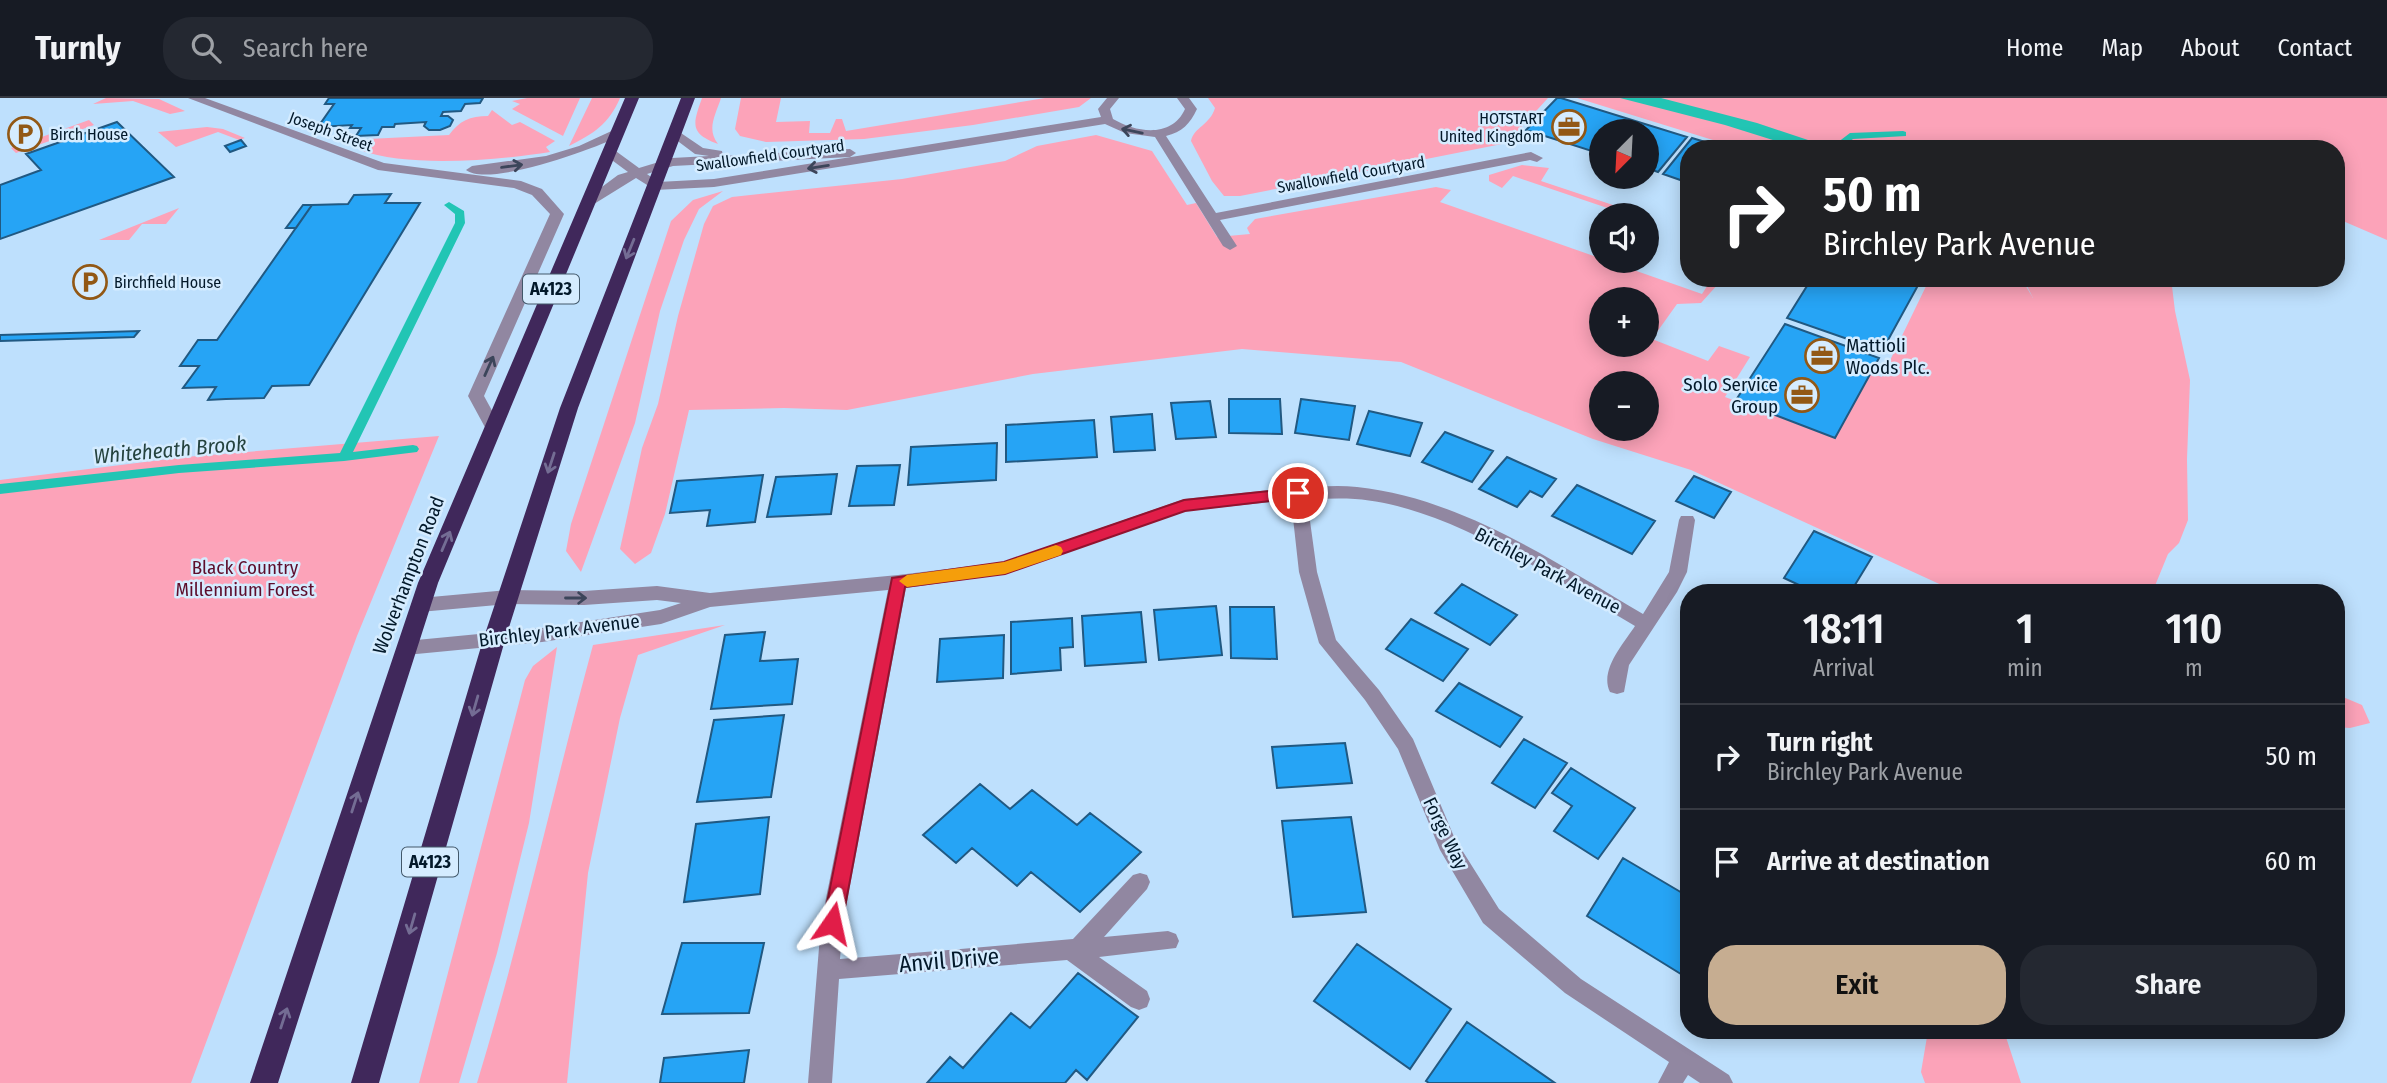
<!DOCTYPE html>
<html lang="en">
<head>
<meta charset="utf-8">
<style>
  :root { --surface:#171b24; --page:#242831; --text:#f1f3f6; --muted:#9ea1a6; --line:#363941; --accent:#c6ad91 }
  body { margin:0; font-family:"Fira Sans Condensed",sans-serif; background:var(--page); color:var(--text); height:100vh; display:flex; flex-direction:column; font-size:26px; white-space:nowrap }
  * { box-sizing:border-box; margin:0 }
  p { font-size:23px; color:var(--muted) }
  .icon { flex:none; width:38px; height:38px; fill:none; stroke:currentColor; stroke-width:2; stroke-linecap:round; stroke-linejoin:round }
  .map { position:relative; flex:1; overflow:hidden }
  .panel { position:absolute; left:1680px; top:486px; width:665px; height:455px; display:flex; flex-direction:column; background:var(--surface); border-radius:28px; box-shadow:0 4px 18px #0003 }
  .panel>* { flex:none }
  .guide { position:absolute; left:1680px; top:42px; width:665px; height:147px; border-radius:28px; box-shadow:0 4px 18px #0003; background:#202124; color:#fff; overflow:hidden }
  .needle { width:46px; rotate:204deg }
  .buttons { position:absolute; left:1589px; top:21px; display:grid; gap:14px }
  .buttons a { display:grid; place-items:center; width:70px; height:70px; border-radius:50%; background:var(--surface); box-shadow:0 4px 18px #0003; font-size:35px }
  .pin { position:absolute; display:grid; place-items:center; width:60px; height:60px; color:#fff; margin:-30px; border:4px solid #fff; border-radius:50%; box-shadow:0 2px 7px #0007 }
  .me { position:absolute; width:77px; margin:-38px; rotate:11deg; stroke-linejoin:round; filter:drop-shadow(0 0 5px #0008) }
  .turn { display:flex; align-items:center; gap:24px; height:147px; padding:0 28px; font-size:32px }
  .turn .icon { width:91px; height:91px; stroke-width:2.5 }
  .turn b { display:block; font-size:49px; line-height:60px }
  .eta { display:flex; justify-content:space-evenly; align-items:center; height:119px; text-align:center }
  .eta b { font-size:42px; font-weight:600; line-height:49px }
  .primary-button { display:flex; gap:14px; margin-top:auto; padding:14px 28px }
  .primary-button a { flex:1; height:80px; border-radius:28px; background:var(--accent); color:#111; font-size:28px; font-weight:600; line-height:80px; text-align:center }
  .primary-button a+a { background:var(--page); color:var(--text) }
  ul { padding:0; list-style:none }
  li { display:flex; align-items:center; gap:21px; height:105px; padding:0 28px; border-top:2px solid var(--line) }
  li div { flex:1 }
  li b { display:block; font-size:26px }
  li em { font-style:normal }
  header { display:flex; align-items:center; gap:42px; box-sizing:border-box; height:98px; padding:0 35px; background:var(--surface); border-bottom:2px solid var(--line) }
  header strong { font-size:33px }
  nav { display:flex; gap:38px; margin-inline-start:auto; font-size:24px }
  .search { width:490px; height:63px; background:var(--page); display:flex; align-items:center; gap:18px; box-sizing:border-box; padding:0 24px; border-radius:28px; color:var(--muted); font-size:26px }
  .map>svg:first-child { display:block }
</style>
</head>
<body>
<header>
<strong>Turnly</strong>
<div class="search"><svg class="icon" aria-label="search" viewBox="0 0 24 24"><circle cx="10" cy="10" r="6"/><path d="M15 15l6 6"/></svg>Search here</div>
<nav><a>Home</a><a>Map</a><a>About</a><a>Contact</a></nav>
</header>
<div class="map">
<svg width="2387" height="985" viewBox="0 0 2387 985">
  <rect width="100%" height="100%" fill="#bee0fd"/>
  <path fill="#fca3b9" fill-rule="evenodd" d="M 106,0 L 159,1 L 185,13 L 170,16 L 133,3 L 93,6 Z
    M 527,0 L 580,0 L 563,38 L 512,11 L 520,6 L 512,3 Z
    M 592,0 L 620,0 C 609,26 593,36 569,48 Z
    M 702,0 L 721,0 C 716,16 706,31 718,46 C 689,35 693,26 702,0 Z
    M 741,0 L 781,0 L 776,24 L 810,23 L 809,35 L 830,35 L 836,21 L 842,21 L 846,33 L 1045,0 L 1091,0 L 1079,9 L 973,27 L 864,41 L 766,44 L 740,38 L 735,31 Z
    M 1208,0 L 1548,0 L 1507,45 L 1240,98 L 1224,98 L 1212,83 L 1191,43 C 1194,29 1210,27 1215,10 Z
    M 1577,0 L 2387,0 L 2387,142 L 2336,120 L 2336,51 L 2268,51 L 2219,43 L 2207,47 L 2204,51 L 1742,51 Z
    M 492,12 L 512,27 L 520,24 L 555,43 L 546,49 L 550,54 C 500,62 407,70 360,52 L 368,41 L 449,37 C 459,23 470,18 488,18 Z
    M 89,22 L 94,27 L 16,55 L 11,50 Z
    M 207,29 L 223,31 L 245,40 L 239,42 L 218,34 L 176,49 L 158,34 Z
    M 1096,37 L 1152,53 L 1187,107 L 1196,105 L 1217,139 L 1250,136 L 1247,130 L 1255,121 L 1436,89 L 1451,92 L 1440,104 L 1702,196 L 1711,182 L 1719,185 L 1701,205 L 1677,206 L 1652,241 L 1708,263 L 1719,248 L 1750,259 L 1725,299 L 1835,340 L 1871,275 L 1882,279 L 1930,180 L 2021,180 L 2033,200 L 2023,180 L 2171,180 L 2175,213 L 2190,282 L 2187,361 L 2188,422 L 2179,445 L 2168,456 L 2152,495 L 1959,495 L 1691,372 L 1593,341 L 1401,264 L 1242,251 L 1033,276 L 847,312 L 784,310 L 689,312 L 665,416 L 651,455 L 635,466 L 620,451 L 642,350 L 658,306 L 678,218 L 704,126 L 713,108 L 732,99 L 902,81 L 1005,63 L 1037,48 ZM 1601,201 L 1647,201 L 1647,247 L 1601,247 ZM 1601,285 L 1647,285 L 1647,331 L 1601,331 Z
    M 1522,67 L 1549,70 L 1541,83 L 1643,117 L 1628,117 L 1513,78 L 1502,90 L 1489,83 L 1489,77 Z
    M 723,93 L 699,111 L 684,142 L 660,213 L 635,325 L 581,474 L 566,453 L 571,426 L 671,123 L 693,102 Z
    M 179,110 L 166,126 L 142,126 L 129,142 L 99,142 Z
    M 439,338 L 357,538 L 191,985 L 0,985 L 0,382 L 185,359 Z
    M 725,527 L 638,557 L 620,620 L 588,775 L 567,985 L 477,985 C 521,841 553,693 593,547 Z
    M 557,549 L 529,725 L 497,855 L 459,985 L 419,985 L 525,582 L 533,568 Z
    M 2336,596 L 2362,607 L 2370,625 L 2350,630 L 2336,629 Z
    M 1928,933 L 2004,933 L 2021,985 L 1925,985 L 1921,974 Z"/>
  <path fill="#22c5b4" d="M 1620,0 L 1661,0 L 1757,25 L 1835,51 L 1801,51 L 1725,27 Z"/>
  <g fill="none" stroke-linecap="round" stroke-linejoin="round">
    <path fill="#22c5b4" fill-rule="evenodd" d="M 1903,33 L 1906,34 L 1906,38 L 1853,41 L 1840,51 L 1829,51 L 1850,35 Z
      M 449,104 L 464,113 L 465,125 L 353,354 L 413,347 L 417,348 L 419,351 L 417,354 L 344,363 L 179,375 L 0,396 L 0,386 L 179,367 L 340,355 L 455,125 L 455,116 L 444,107 Z"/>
  </g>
  <path fill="#26a4f5" stroke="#215982" stroke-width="2" d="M 329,0 L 483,0 L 480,5 L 465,6 L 461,13 L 443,14 L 441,18 L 448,18 L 453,22 L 450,28 L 440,32 L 429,32 L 424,28 L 426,24 L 395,26 L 394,29 L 382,29 L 378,37 L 356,38 L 361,30 L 350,30 L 352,27 L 318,29 L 334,6 L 325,6 Z
    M 1557,0 L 1561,0 L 1687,39 L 1658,74 L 1647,70 L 1647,33 L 1601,33 L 1601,56 L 1526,32 Z
    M 117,24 L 174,79 L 0,141 L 0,87 L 41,72 L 26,56 Z
    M 1692,40 L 1728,51 L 1689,51 L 1689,85 L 1663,76 Z
    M 241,42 L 246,48 L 230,54 L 225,48 Z
    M 391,96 L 385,105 L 420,105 L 309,287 L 272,288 L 264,300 L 226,301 L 208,302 L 216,289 L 183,290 L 199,268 L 180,268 L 198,242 L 217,242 L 312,107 L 348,106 L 354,97 Z
    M 303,107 L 312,107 L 296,130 L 286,130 Z
    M 1812,180 L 1922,180 L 1882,253 L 1787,220 Z
    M 1785,226 L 1879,260 L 1835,340 L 1736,302 Z
    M 139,233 L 134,239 L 0,243 L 0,237 Z
    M 1229,301 L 1280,301 L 1282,336 L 1229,335 Z
    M 1301,301 L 1355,308 L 1349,342 L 1295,335 Z
    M 1210,303 L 1216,339 L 1176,341 L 1171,305 Z
    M 1369,313 L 1422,325 L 1410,358 L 1357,346 Z
    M 1152,316 L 1155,352 L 1114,354 L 1111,319 Z
    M 1094,322 L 1097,359 L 1006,364 L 1006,327 Z
    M 1445,334 L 1493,353 L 1472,384 L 1422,364 Z
    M 997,345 L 996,382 L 908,387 L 911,349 Z
    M 1507,359 L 1556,381 L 1542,399 L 1530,393 L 1517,409 L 1479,391 Z
    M 900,367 L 894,407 L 849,408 L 857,368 Z
    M 837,376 L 831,416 L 767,419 L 776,379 Z
    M 763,377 L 755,424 L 707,428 L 710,412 L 670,415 L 677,383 Z
    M 1694,378 L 1731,394 L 1714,420 L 1676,403 Z
    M 1577,387 L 1655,423 L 1632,456 L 1552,418 Z
    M 1814,433 L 1872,459 L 1850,495 L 1816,495 L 1784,480 Z
    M 1462,486 L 1517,517 L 1490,547 L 1435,515 Z
    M 1216,508 L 1222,557 L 1159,562 L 1154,512 Z
    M 1230,509 L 1274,509 L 1277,561 L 1231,560 Z
    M 1141,514 L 1146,564 L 1085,568 L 1082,518 Z
    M 1072,520 L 1073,549 L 1060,550 L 1061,572 L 1011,576 L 1011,524 Z
    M 1411,521 L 1468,551 L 1443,583 L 1386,551 Z
    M 765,534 L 760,563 L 798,561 L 792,606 L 711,611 L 725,537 Z
    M 1004,537 L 1003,580 L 937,584 L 940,541 Z
    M 1459,585 L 1522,619 L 1500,649 L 1436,613 Z
    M 784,617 L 771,699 L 697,704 L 714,622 Z
    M 1524,641 L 1567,665 L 1535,710 L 1492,685 Z
    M 1345,645 L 1352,685 L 1277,690 L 1272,649 Z
    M 1571,670 L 1635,710 L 1598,761 L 1554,733 L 1572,708 L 1552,695 Z
    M 980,686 L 1010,711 L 1032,692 L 1077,727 L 1090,715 L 1141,754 L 1080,814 L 1031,774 L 1017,788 L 972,750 L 956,765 L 923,737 Z
    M 769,719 L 760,796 L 684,804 L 696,726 Z
    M 1351,719 L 1366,814 L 1293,819 L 1282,723 Z
    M 1623,760 L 1689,799 L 1689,881 L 1587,818 Z
    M 682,845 L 764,845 L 749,915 L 662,916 Z
    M 1357,846 L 1451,911 L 1410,971 L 1314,903 Z
    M 1078,875 L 1138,919 L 1087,982 L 1076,972 L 1065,985 L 927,985 L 950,959 L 963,970 L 1011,915 L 1030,930 Z
    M 1467,924 L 1555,985 L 1429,985 L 1426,983 Z
    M 749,952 L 744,985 L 660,985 L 664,960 Z"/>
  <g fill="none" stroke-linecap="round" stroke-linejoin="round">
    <path fill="#9187a1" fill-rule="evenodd" d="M 1140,775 L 1147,777 L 1150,784 L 1147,791 L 1104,839 L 1168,833 L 1176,836 L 1179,843 L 1176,850 L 1099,859 L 1147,893 L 1150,901 L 1147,909 L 1139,912 L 1131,909 L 1067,862 L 949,872 L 941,869 L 938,862 L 941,855 L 949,852 L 1073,841 L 1133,777 Z"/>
    <path fill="#9187a1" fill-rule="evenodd" d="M 188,0 L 205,0 L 384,65 L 521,83 L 542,91 L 564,116 L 484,298 L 501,329 L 499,333 L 487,333 L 468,298 L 550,116 L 532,97 L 514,90 L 378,72 Z
      M 1107,0 L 1119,0 L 1110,11 L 1113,21 C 1137,35 1172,40 1185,11 L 1177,0 L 1189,0 L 1197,11 C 1190,26 1182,34 1166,38 L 1216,115 L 1531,54 L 1543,60 L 1537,64 L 1530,62 L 1220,122 L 1237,148 L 1230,152 L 1223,148 L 1155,39 L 1125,35 L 1105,26 L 714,89 L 655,92 L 636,80 L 594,106 L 584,106 L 583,103 L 618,77 L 628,74 L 605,57 L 605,51 L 613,51 L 639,70 L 672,60 L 709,58 L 695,56 L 671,38 L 671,32 L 675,31 L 703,50 L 722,53 L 723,58 L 850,51 L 856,55 L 850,59 L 673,68 L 647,76 L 658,84 L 714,81 L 1101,19 L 1098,11 Z
      M 618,30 L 624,34 L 622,37 C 597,50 488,90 466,72 L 472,68 L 546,58 L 579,48 Z
      M 1298,389 C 1317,389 1338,387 1357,389 C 1461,400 1555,464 1643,516 L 1669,474 L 1679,422 L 1681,418 L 1693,418 L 1695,422 L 1687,474 L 1677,494 L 1629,567 L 1624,594 L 1617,596 L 1610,594 C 1599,572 1624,545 1635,528 C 1556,482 1447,407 1355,401 C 1339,400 1323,401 1307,401 L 1317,474 L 1336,542 L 1379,592 L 1413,641 L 1455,741 L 1499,811 L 1581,881 L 1729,977 L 1733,985 L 1700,985 L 1688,977 L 1683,985 L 1658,985 L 1669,964 L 1565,895 L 1483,825 L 1440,752 L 1398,651 L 1365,602 L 1319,545 L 1299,474 L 1291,402 L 1185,413 L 1005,476 L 906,490 L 843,825 L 840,861 L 949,852 L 957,855 L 960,862 L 957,869 L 949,872 L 839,881 L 832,985 L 808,985 L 821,825 L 888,492 L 710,509 L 661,526 L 542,544 L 406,557 L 400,555 L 397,550 L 400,545 L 406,543 L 542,530 L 660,512 L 681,505 L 657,502 L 584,507 L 508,506 L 420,514 L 414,512 L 411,507 L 414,502 L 420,500 L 508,492 L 584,493 L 657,488 L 710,495 L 898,477 L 1004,464 L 1184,401 Z"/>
    <path fill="#40285b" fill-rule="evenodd" d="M 625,0 L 639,0 L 438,485 L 278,985 L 250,985 L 418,485 Z
      M 681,0 L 695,0 L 578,310 L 505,542 L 379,985 L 351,985 L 483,542 L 560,310 Z"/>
  </g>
  <defs><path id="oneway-shaft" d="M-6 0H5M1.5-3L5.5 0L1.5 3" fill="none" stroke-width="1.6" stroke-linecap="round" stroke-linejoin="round" transform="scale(1.75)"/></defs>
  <g stroke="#3c455a">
    <use href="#oneway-shaft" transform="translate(1132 33) rotate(-168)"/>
    <use href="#oneway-shaft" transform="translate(512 68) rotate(-8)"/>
    <use href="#oneway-shaft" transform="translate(818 69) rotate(171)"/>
    <use href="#oneway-shaft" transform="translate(489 268) rotate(-66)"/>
    <use href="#oneway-shaft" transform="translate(576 500)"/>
  </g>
  <g stroke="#746d94">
    <use href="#oneway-shaft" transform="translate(630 151) rotate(112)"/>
    <use href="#oneway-shaft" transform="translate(551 365) rotate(108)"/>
    <use href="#oneway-shaft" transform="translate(446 443) rotate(-67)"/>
    <use href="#oneway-shaft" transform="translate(475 608) rotate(106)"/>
    <use href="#oneway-shaft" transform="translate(355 704) rotate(-72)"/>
    <use href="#oneway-shaft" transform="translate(412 826) rotate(106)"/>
    <use href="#oneway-shaft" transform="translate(284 920) rotate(-72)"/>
  </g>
  <path fill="#e11d48" stroke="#92132f" stroke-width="2" d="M 1298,390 L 1303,391 L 1305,395 L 1303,399 L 1185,413 L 1005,476 L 905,489 L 842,825 L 839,831 L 832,834 L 825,831 L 823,825 L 892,480 L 1004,464 L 1184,402 Z"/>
  <path fill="#f59e0b" d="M 1056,447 L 1061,449 L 1063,453 L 1061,457 L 1005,476 L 907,489 L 899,483 L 907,477 L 1004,464 Z"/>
  <defs>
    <g id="office-ring" transform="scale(1.75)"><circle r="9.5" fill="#d5ecff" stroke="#925815" stroke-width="1.5"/><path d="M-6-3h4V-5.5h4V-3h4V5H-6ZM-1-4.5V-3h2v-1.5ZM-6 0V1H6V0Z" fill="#925815"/></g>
    <g id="parking-ring" transform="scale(1.75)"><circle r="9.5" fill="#d5ecff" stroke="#925815" stroke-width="1.5"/><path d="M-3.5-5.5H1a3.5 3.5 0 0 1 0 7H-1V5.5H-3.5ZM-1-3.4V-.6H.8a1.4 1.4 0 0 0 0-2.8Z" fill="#925815"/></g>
  </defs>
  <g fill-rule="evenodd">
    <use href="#office-ring" x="1569" y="29"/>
    <use href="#parking-ring" x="25" y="36"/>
    <use href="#parking-ring" x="90" y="184"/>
    <use href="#office-ring" x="1822" y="258"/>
    <use href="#office-ring" x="1802" y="297"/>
  </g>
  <g text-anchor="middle" stroke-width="5" stroke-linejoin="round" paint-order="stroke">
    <g font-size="16" fill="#03192a" stroke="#d5ecff" text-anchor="start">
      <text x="1544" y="26" text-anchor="end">HOTSTART<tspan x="1544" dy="18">United Kingdom</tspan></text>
      <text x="50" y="42">Birch House</text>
      <text x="114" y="190">Birchfield House</text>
    </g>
    <g font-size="16" fill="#03192a" stroke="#d5ecff">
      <text transform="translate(331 33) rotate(20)" y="6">Joseph Street</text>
      <text transform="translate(770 57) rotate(-8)" y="6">Swallowfield Courtyard</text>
      <text transform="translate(1351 76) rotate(-10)" y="6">Swallowfield Courtyard</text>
    </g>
    <g fill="#d5ecff" stroke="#42586a" stroke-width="2">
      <rect x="523" y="176.5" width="56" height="29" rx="5"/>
      <rect x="402" y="749.5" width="56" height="29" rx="5"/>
    </g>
    <g font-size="18" font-weight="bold" fill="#03192a">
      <text x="551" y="197">A4123</text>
      <text x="430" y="770">A4123</text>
    </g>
    <g font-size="19" fill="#03192a" stroke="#d5ecff" text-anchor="start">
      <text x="1846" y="254">Mattioli<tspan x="1846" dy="22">Woods Plc.</tspan></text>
      <text x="1778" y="293" text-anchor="end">Solo Service<tspan x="1778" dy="22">Group</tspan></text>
    </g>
    <g font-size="19" fill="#5d0d2c" stroke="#d5ecff">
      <text x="245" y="476">Black Country<tspan x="245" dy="22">Millennium Forest</tspan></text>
    </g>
    <g font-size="19" fill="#03192a" stroke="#d5ecff">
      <text transform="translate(1548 472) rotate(28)" y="7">Birchley Park Avenue</text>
      <text transform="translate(408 477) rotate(-69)" y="7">Wolverhampton Road</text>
      <text transform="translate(559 532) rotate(-7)" y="7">Birchley Park Avenue</text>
      <text transform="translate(1446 735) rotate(64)" y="7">Forge Way</text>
    </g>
    <g font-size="21" font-style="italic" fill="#25433f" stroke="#d5ecff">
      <text transform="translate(170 352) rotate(-5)" y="7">Whiteheath Brook</text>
    </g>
    <g font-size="23" fill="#03192a" stroke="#d5ecff">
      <text transform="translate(949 862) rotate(-5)" y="8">Anvil Drive</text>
    </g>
  </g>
</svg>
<div class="buttons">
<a><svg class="needle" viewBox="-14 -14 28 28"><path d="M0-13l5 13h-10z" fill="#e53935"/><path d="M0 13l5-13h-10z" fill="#9ea1a6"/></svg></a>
<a><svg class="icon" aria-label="sound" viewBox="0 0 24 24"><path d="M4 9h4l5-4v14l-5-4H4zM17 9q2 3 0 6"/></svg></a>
<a>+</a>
<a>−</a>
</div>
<div class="pin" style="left:1298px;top:395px;background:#d93025"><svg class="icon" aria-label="arrive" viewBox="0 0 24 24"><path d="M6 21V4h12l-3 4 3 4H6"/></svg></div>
<svg class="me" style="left:832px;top:825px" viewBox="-20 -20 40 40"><path d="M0-17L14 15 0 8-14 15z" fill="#e11d48" stroke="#fff" stroke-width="4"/></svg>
<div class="guide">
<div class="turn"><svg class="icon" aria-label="right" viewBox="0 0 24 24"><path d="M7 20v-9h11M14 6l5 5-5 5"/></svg><div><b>50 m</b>Birchley Park Avenue</div></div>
</div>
<section class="panel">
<div class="eta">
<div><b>18:11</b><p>Arrival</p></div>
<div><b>1</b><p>min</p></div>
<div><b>110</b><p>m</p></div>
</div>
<ul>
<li><svg class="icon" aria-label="right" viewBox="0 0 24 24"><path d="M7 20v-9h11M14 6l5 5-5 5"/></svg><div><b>Turn right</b><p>Birchley Park Avenue</p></div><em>50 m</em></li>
<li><svg class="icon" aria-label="arrive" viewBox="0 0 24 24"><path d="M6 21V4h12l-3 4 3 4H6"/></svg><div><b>Arrive at destination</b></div><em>60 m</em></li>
</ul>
<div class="primary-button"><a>Exit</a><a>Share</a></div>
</section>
</div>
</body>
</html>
